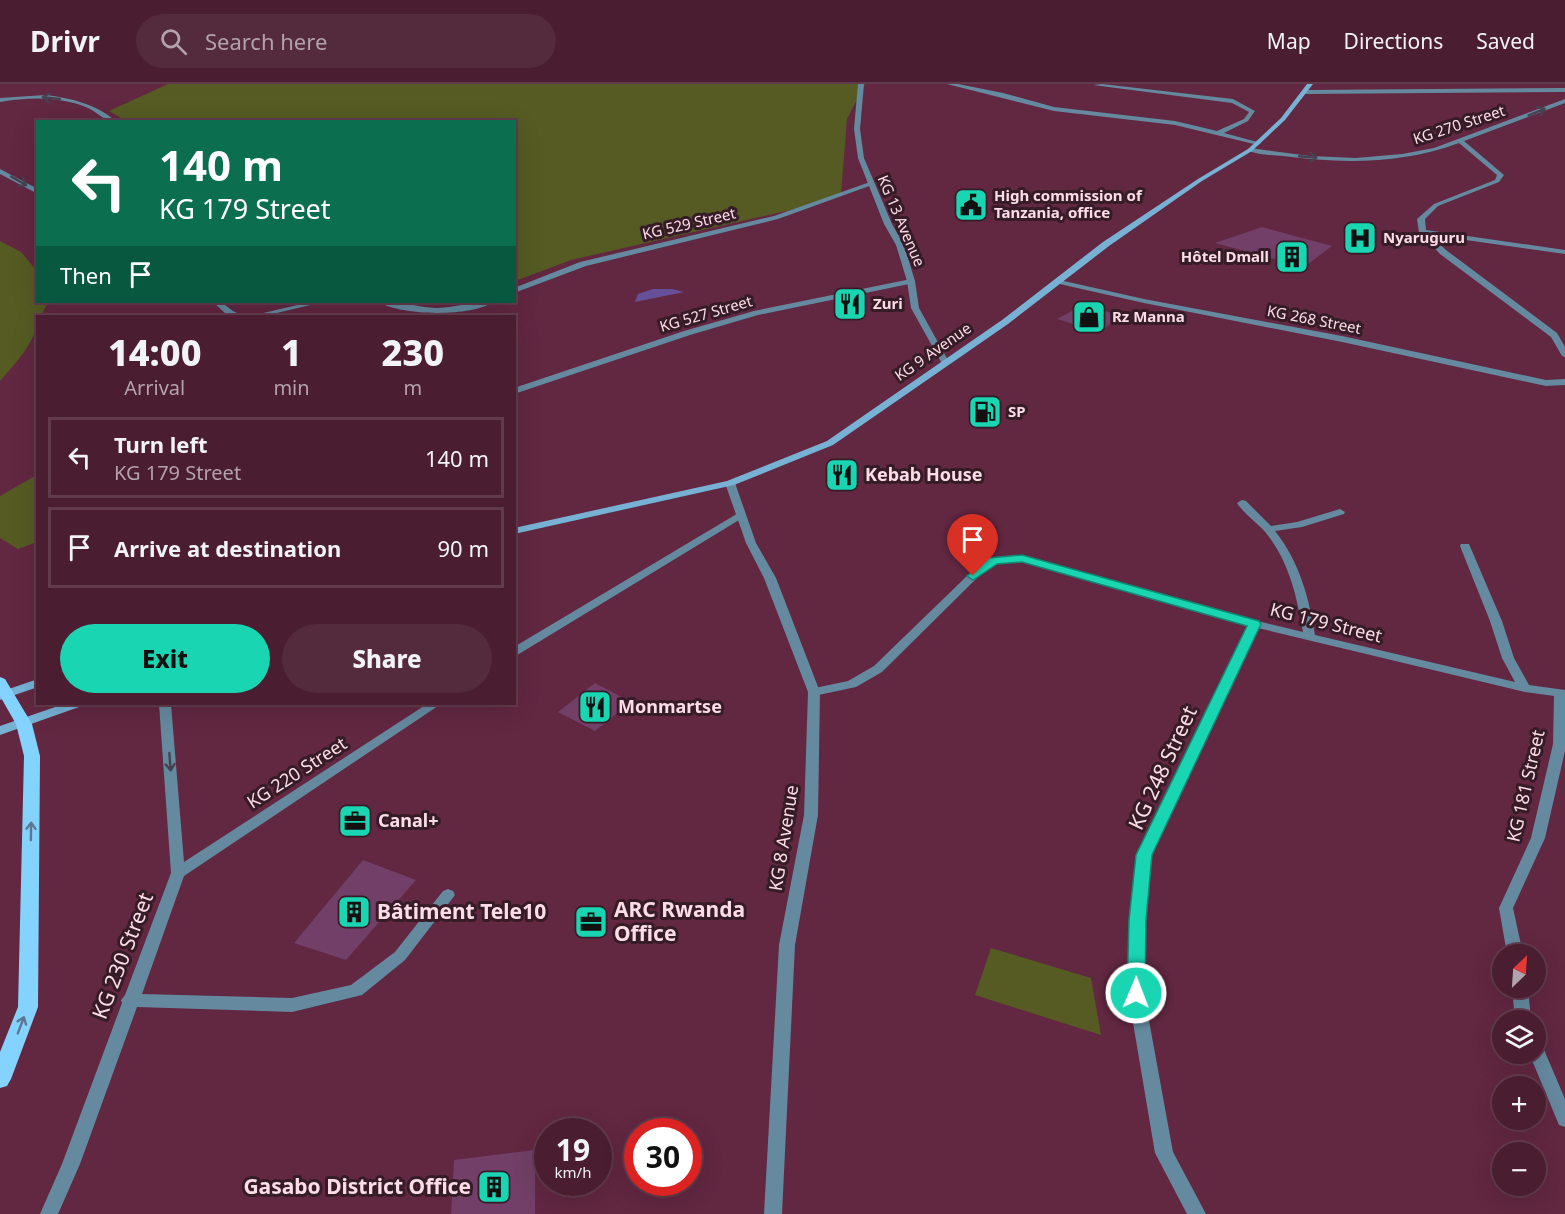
<!DOCTYPE html>
<html lang="en">
<head>
<meta charset="utf-8">
<style>
  :root { --surface:#4a1d31; --page:#542a3d; --text:#f1f3f6; --muted:#b2a2ab; --line:#613b4d; --accent:#19d5b2 }
  body { margin:0; font-family:"Noto Sans",sans-serif; background:var(--page); color:var(--text); height:100vh; display:flex; flex-direction:column; font-size:22px; white-space:nowrap }
  * { box-sizing:border-box; margin:0 }
  p { font-size:20px; color:var(--muted) }
  .icon { flex:none; width:33px; height:33px; fill:none; stroke:currentColor; stroke-width:2; stroke-linecap:round; stroke-linejoin:round }
  .map { position:relative; flex:1; overflow:hidden }
  .side { position:absolute; left:36px; top:231px; width:480px; height:390px; display:flex; flex-direction:column; background:var(--surface); border-radius:0px; box-shadow:0 6px 24px #0002,0 0 0 2px var(--line) }
  .side>* { flex:none }
  .banner { position:absolute; left:36px; top:36px; width:480px; height:183px; border-radius:0px; box-shadow:0 6px 24px #0002,0 0 0 2px var(--line); background:#0b6e4f; color:#fff; overflow:hidden }
  .needle { width:39px; rotate:25deg }
  .fabs { position:absolute; left:1492px; top:860px; display:grid; gap:12px }
  .fabs a { display:grid; place-items:center; width:54px; height:54px; border-radius:50%; background:var(--surface); box-shadow:0 6px 24px #0002,0 0 0 2px var(--line); font-size:30px }
  .speed { position:absolute; left:534px; top:1034px; display:flex; gap:12px; font-size:30px; font-weight:700; text-align:center }
  .speed>* { display:grid; place-content:center; width:78px; height:78px; border-radius:50%; background:var(--surface); box-shadow:0 6px 24px #0002,0 0 0 2px var(--line); line-height:1 }
  .speed small { font-size:15px; font-weight:400 }
  .speed .limit { border:9px solid #d22; background:#fff; color:#111 }
  .pin { position:absolute; display:grid; place-items:center; width:51px; height:51px; color:#fff; margin:-62px -26px; border-radius:50% 50% 50% 0; rotate:-45deg; box-shadow:0 0 6px #0007 }
  .pin .icon { rotate:45deg }
  .me { position:absolute; width:66px; margin:-33px; rotate:1deg; stroke-linejoin:round; filter:drop-shadow(0 0 4px #0008) }
  .turn { display:flex; align-items:center; gap:21px; height:126px; padding:0 24px; font-size:27px }
  .turn .icon { width:78px; height:78px; stroke-width:2.5 }
  .turn b { display:block; font-size:42px; line-height:51px }
  .then { display:flex; align-items:center; height:57px; padding:0 24px; background:#0003; gap:12px; font-size:22px }
  .eta { display:flex; justify-content:space-evenly; align-items:center; height:102px; text-align:center }
  .eta b { font-size:36px; font-weight:800; line-height:42px }
  .primary-button { display:flex; gap:12px; margin-top:auto; padding:12px 24px }
  .primary-button a { flex:1; height:69px; border-radius:36px; background:var(--accent); color:#111; font-size:24px; font-weight:800; line-height:69px; text-align:center }
  .primary-button a+a { background:var(--page); color:var(--text) }
  ul { padding:0; list-style:none }
  li { display:flex; align-items:center; gap:18px; height:81px; margin:0 12px 9px; padding:0 12px; border:3px solid var(--line); border-radius:0px }
  li div { flex:1 }
  li b { display:block; font-size:22px }
  li em { font-style:normal }
  header { display:flex; align-items:center; gap:36px; box-sizing:border-box; height:84px; padding:0 30px; background:var(--surface); border-bottom:2px solid var(--line) }
  header strong { font-size:28px }
  nav { display:flex; gap:33px; margin-inline-start:auto; font-size:21px }
  .search { width:420px; height:54px; background:var(--page); display:flex; align-items:center; gap:15px; box-sizing:border-box; padding:0 21px; border-radius:33px; color:var(--muted); font-size:22px }
  .map>svg:first-child { display:block }
</style>
</head>
<body>
<header>
<strong>Drivr</strong>
<div class="search"><svg class="icon" aria-label="search" viewBox="0 0 24 24"><circle cx="10" cy="10" r="6"/><path d="M15 15l6 6"/></svg>Search here</div>
<nav><a>Map</a><a>Directions</a><a>Saved</a></nav>
</header>
<div class="map">
<svg width="1565" height="1130" viewBox="0 0 1565 1130">
  <rect width="100%" height="100%" fill="#622741"/>
  <path fill="#555b23" d="M 168,0 L 865,0 L 847,35 L 841,110 L 795,125 L 571,176 L 515,197 L 514,38 L 128,38 L 109,27 Z
    M 0,157 L 21,168 L 37,187 L 38,218 L 46,218 L 47,220 L 41,232 L 38,232 C 38,256 15,280 0,297 Z
    M 37,391 L 37,458 L 18,465 L 0,454 L 0,412 Z
    M 991,864 L 1091,894 L 1101,951 L 975,911 Z"/>
  <path fill="#66509a" d="M 653,205 L 672,205 L 684,208 L 635,218 L 638,210 Z"/>
  <path fill="#713f67" d="M 1262,143 L 1332,162 L 1304,183 L 1215,159 Z
    M 1085,220 L 1120,232 L 1100,248 L 1057,235 Z
    M 595,599 L 631,618 L 595,647 L 558,628 Z
    M 363,776 L 416,796 L 346,876 L 294,859 Z
    M 535,1066 L 535,1130 L 451,1130 L 454,1076 Z"/>
  <g fill="none" stroke-linecap="round" stroke-linejoin="round">
    <path fill="#65899f" fill-rule="evenodd" d="M 947,0 L 958,0 L 1003,9 L 1054,23 L 1175,37 L 1217,47 L 1244,35 L 1249,28 L 1232,19 L 1093,1 L 1102,0 L 1233,15 L 1255,27 L 1248,37 L 1224,49 L 1261,59 L 1258,61 L 1175,41 L 1054,27 Z
      M 1565,4 L 1565,8 L 1305,10 L 1302,8 L 1305,6 Z
      M 45,11 C 71,14 96,20 117,38 C 106,38 98,29 88,24 C 60,12 29,13 0,18 L 0,14 Z
      M 1565,15 L 1565,19 L 1464,57 L 1504,91 L 1499,98 L 1438,122 L 1425,135 L 1426,146 L 1565,166 L 1565,170 L 1430,151 L 1446,166 L 1557,249 L 1565,263 L 1565,273 L 1562,272 L 1551,253 L 1440,170 L 1419,148 L 1417,135 L 1434,120 L 1495,96 L 1497,91 L 1459,59 C 1403,80 1342,80 1283,72 C 1272,71 1257,71 1247,66 L 1250,64 L 1310,72 L 1356,74 L 1402,70 L 1434,64 Z
      M 0,85 L 38,105 L 38,110 L 0,90 Z
      M 870,98 L 872,99 L 872,101 L 778,135 L 586,182 L 514,209 L 514,204 L 580,178 L 774,132 Z
      M 911,195 L 915,197 L 914,199 L 758,231 L 690,251 L 514,310 L 514,304 L 684,247 L 754,227 Z
      M 1055,195 L 1144,215 L 1342,252 L 1546,296 L 1565,295 L 1565,301 L 1546,302 L 1342,258 L 1144,219 L 1055,199 Z
      M 213,218 L 221,218 L 233,227 L 243,232 L 227,231 Z
      M 310,218 L 323,218 L 264,232 L 251,232 Z
      M 379,218 C 397,216 417,223 436,224 C 455,224 476,216 493,218 C 472,233 401,232 379,218 Z
      M 1242,416 L 1246,417 L 1271,442 L 1297,438 L 1340,425 L 1345,428 L 1344,430 L 1302,443 L 1275,447 C 1299,477 1309,513 1315,551 L 1515,598 L 1502,574 L 1490,537 L 1460,462 L 1461,460 L 1469,460 L 1502,537 L 1514,574 L 1529,601 L 1565,606 L 1565,667 L 1545,754 L 1513,824 L 1523,870 L 1507,870 L 1499,824 L 1531,754 L 1553,660 L 1554,612 L 1525,608 L 1258,544 L 1151,771 L 1145,836 L 1144,909 L 1173,1068 L 1206,1130 L 1187,1130 L 1155,1069 L 1128,909 L 1129,836 L 1137,771 L 1247,542 L 1022,477 L 996,480 L 977,494 L 882,588 L 856,603 L 814,612 L 808,608 L 810,605 L 848,597 L 874,582 L 969,490 L 989,475 L 1022,471 L 1257,537 L 1303,548 C 1297,513 1289,477 1266,449 C 1257,438 1245,431 1237,419 Z
      M 740,428 L 745,431 L 744,433 L 514,573 L 514,563 Z
      M 159,620 L 171,620 L 184,778 L 427,620 L 441,620 L 184,792 L 142,910 L 292,914 L 351,901 L 395,868 L 443,807 L 448,805 L 453,807 L 455,811 L 405,876 L 362,911 L 292,928 L 137,923 L 80,1080 L 58,1130 L 40,1130 L 62,1080 L 122,919 L 121,916 L 125,911 L 171,789 Z
      M 1512,903 L 1528,903 L 1531,936 L 1515,936 Z
      M 1536,959 L 1542,961 L 1565,1015 L 1565,1043 L 1559,1041 L 1529,969 L 1536,969 Z"/>
    <path fill="#65899f" fill-rule="evenodd" d="M 858,0 L 864,0 L 860,45 L 864,74 L 892,140 L 904,161 L 915,197 L 919,224 L 949,278 L 948,280 L 941,278 L 911,224 L 907,197 L 896,161 L 884,140 L 858,74 L 854,45 Z
      M 730,396 L 735,399 L 756,459 L 776,494 L 820,608 L 818,731 L 795,861 L 782,1130 L 764,1130 L 779,861 L 804,731 L 808,608 L 764,494 L 746,459 L 725,399 Z"/>
    <path fill="#77b2d5" fill-rule="evenodd" d="M 1307,0 L 1313,0 L 1285,36 L 1252,67 L 1202,97 L 1109,162 L 1008,240 L 833,361 L 734,401 L 514,450 L 514,444 L 727,397 L 827,357 L 1002,236 L 1103,158 L 1198,95 L 1248,65 L 1281,34 Z
      M 38,595 L 38,603 L 0,616 L 0,608 Z
      M 64,620 L 81,620 L 79,623 L 0,651 L 0,642 Z"/>
    <path fill="#84d2fe" fill-rule="evenodd" d="M 0,593 L 5,595 L 32,640 L 40,672 L 38,923 L 11,995 L 7,1002 L 0,1004 L 0,968 L 18,923 L 24,672 L 16,640 L 0,612 Z"/>
  </g>
  <defs><path id="oneway-shaft" d="M-6 0H5M1.5-3L5.5 0L1.5 3" fill="none" stroke-width="1.6" stroke-linecap="round" stroke-linejoin="round" transform="scale(1.5)"/></defs>
  <g stroke="#464251">
    <use href="#oneway-shaft" transform="translate(51 14) rotate(-174)"/>
    <use href="#oneway-shaft" transform="translate(1537 28) rotate(-22)"/>
    <use href="#oneway-shaft" transform="translate(1308 73) rotate(5)"/>
    <use href="#oneway-shaft" transform="translate(19 97) rotate(30)"/>
    <use href="#oneway-shaft" transform="translate(170 678) rotate(86)"/>
  </g>
  <g stroke="#5d7792">
    <use href="#oneway-shaft" transform="translate(31 747) rotate(-89)"/>
    <use href="#oneway-shaft" transform="translate(21 941) rotate(-69)"/>
  </g>
  <path fill="#19d5b2" stroke="#108a74" stroke-width="1.5" d="M 1022,471 L 1259,537 L 1261,540 L 1152,771 L 1146,836 L 1145,909 L 1142,915 L 1136,917 L 1130,915 L 1127,909 L 1129,836 L 1136,771 L 1247,542 L 1022,478 L 997,480 L 973,496 L 967,492 L 989,474 Z"/>
  <defs>
    <g id="civic-square" transform="scale(1.725)"><rect x="-9" y="-9" width="18" height="18" rx="4" fill="#19d5b2" stroke="#361c27"/><path d="M-.6-6.5H3V-4.5H.6V-3L4-1V1h2V6H-6V1h2V-1L-.6-3ZM-1.2 2.5V6h2.4V2.5Z" fill="#111"/></g>
    <g id="hospital-square" transform="scale(1.725)"><rect x="-9" y="-9" width="18" height="18" rx="4" fill="#19d5b2" stroke="#361c27"/><path d="M-5-5h3v3.5h4V-5h3V5h-3V1.5h-4V5h-3Z" fill="#111"/></g>
    <g id="building-square" transform="scale(1.725)"><rect x="-9" y="-9" width="18" height="18" rx="4" fill="#19d5b2" stroke="#361c27"/><path d="M-4-6H4V6H1V3H-1V6H-4ZM-2.5-4.3h1.7v1.8h-1.7ZM.8-4.3h1.7v1.8H.8ZM-2.5-1h1.7V.8h-1.7ZM.8-1h1.7V.8H.8Z" fill="#111"/></g>
    <g id="restaurant-square" transform="scale(1.725)"><rect x="-9" y="-9" width="18" height="18" rx="4" fill="#19d5b2" stroke="#361c27"/><path d="M-5-6h1v4h1v-4h1v4h1v-4h1v5L-1.5 .5V6h-2V.5L-5-1ZM5-6V6H3V1.5H1.5Q1.5-4 5-6Z" fill="#111"/></g>
    <g id="shop-square" transform="scale(1.725)"><rect x="-9" y="-9" width="18" height="18" rx="4" fill="#19d5b2" stroke="#361c27"/><path d="M-5-2.5h2.3a2.7 3.5 0 0 1 5.4 0H5L5.5 6h-11ZM-1.5-2.5h3a1.5 2.3 0 0 0-3 0Z" fill="#111"/></g>
    <g id="fuel-square" transform="scale(1.725)"><rect x="-9" y="-9" width="18" height="18" rx="4" fill="#19d5b2" stroke="#361c27"/><path d="M-5.5-6h7V0h2V4h1.3V-2.5L3-4.5l.8-.8L6-3V5H2.5V1h-1V6h-7ZM-4.2-4.7v3.2H.2V-4.7Z" fill="#111"/></g>
    <g id="office-square" transform="scale(1.725)"><rect x="-9" y="-9" width="18" height="18" rx="4" fill="#19d5b2" stroke="#361c27"/><path d="M-6-3h4V-5.5h4V-3h4V5H-6ZM-1-4.5V-3h2v-1.5ZM-6 0V1H6V0Z" fill="#111"/></g>
  </defs>
  <g fill-rule="evenodd">
    <use href="#civic-square" x="971" y="121"/>
    <use href="#hospital-square" x="1360" y="154"/>
    <use href="#building-square" x="1292" y="173"/>
    <use href="#restaurant-square" x="850" y="220"/>
    <use href="#shop-square" x="1089" y="233"/>
    <use href="#fuel-square" x="985" y="328"/>
    <use href="#restaurant-square" x="842" y="391"/>
    <use href="#restaurant-square" x="595" y="623"/>
    <use href="#office-square" x="355" y="737"/>
    <use href="#building-square" x="354" y="828"/>
    <use href="#office-square" x="591" y="838"/>
    <use href="#building-square" x="494" y="1103"/>
  </g>
  <g text-anchor="middle" stroke-width="6" stroke-linejoin="round" paint-order="stroke">
    <g font-size="15" fill="#fbdce7" stroke="#361c27">
      <text transform="translate(1459 41) rotate(-18)" y="5">KG 270 Street</text>
      <text transform="translate(901 137) rotate(67)" y="5">KG 13 Avenue</text>
      <text transform="translate(689 140) rotate(-13)" y="5">KG 529 Street</text>
      <text transform="translate(706 230) rotate(-16)" y="5">KG 527 Street</text>
      <text transform="translate(1314 236) rotate(11)" y="5">KG 268 Street</text>
      <text transform="translate(933 268) rotate(-35)" y="5">KG 9 Avenue</text>
    </g>
    <g font-size="15" font-weight="bold" fill="#fbdce7" stroke="#361c27" text-anchor="start">
      <text x="994" y="117">High commission of<tspan x="994" dy="17">Tanzania, office</tspan></text>
      <text x="1383" y="159">Nyaruguru</text>
      <text x="1269" y="178" text-anchor="end">Hôtel Dmall</text>
      <text x="873" y="225">Zuri</text>
      <text x="1112" y="238">Rz Manna</text>
      <text x="1008" y="333">SP</text>
    </g>
    <g font-size="18" font-weight="bold" fill="#fbdce7" stroke="#361c27" text-anchor="start">
      <text x="865" y="397">Kebab House</text>
      <text x="618" y="629">Monmartse</text>
      <text x="378" y="743">Canal+</text>
    </g>
    <g font-size="18" fill="#fbdce7" stroke="#361c27">
      <text transform="translate(1326 539) rotate(14)" y="6">KG 179 Street</text>
      <text transform="translate(297 689) rotate(-33)" y="6">KG 220 Street</text>
      <text transform="translate(1526 702) rotate(-77)" y="6">KG 181 Street</text>
      <text transform="translate(784 754) rotate(-81)" y="6">KG 8 Avenue</text>
    </g>
    <g font-size="21" fill="#fbdce7" stroke="#361c27">
      <text transform="translate(1163 684) rotate(-65)" y="7">KG 248 Street</text>
      <text transform="translate(123 872) rotate(-69)" y="7">KG 230 Street</text>
    </g>
    <g font-size="21" font-weight="bold" fill="#fbdce7" stroke="#361c27" text-anchor="start">
      <text x="614" y="833">ARC Rwanda<tspan x="614" dy="24">Office</tspan></text>
      <text x="377" y="835">Bâtiment Tele10</text>
      <text x="471" y="1110" text-anchor="end">Gasabo District Office</text>
    </g>
  </g>
</svg>
<div class="fabs">
<a><svg class="needle" viewBox="-14 -14 28 28"><path d="M0-13l5 13h-10z" fill="#e53935"/><path d="M0 13l5-13h-10z" fill="#b2a2ab"/></svg></a>
<a><svg class="icon" aria-label="layers" viewBox="0 0 24 24"><path d="M12 4l9 5-9 5-9-5zM3 14l9 5 9-5"/></svg></a>
<a>+</a>
<a>−</a>
</div>
<div class="speed"><div>19<small>km/h</small></div><div class="limit">30</div></div>
<div class="pin" style="left:973px;top:492px;background:#d93025"><svg class="icon" aria-label="arrive" viewBox="0 0 24 24"><path d="M6 21V4h12l-3 4 3 4H6"/></svg></div>
<svg class="me" style="left:1136px;top:909px" viewBox="-20 -20 40 40"><circle r="17" fill="#19d5b2" stroke="#fff" stroke-width="3"/><path d="M0-11L8 9 0 5-8 9z" fill="#fff"/></svg>
<div class="banner">
<div class="turn"><svg class="icon" aria-label="left" viewBox="0 0 24 24"><path d="M17 20v-9H6M10 6l-5 5 5 5"/></svg><div><b>140 m</b>KG 179 Street</div></div>
<div class="then">Then<svg class="icon" aria-label="arrive" viewBox="0 0 24 24"><path d="M6 21V4h12l-3 4 3 4H6"/></svg></div>
</div>
<section class="side">
<div class="eta">
<div><b>14:00</b><p>Arrival</p></div>
<div><b>1</b><p>min</p></div>
<div><b>230</b><p>m</p></div>
</div>
<ul>
<li><svg class="icon" aria-label="left" viewBox="0 0 24 24"><path d="M17 20v-9H6M10 6l-5 5 5 5"/></svg><div><b>Turn left</b><p>KG 179 Street</p></div><em>140 m</em></li>
<li><svg class="icon" aria-label="arrive" viewBox="0 0 24 24"><path d="M6 21V4h12l-3 4 3 4H6"/></svg><div><b>Arrive at destination</b></div><em>90 m</em></li>
</ul>
<div class="primary-button"><a>Exit</a><a>Share</a></div>
</section>
</div>
</body>
</html>
